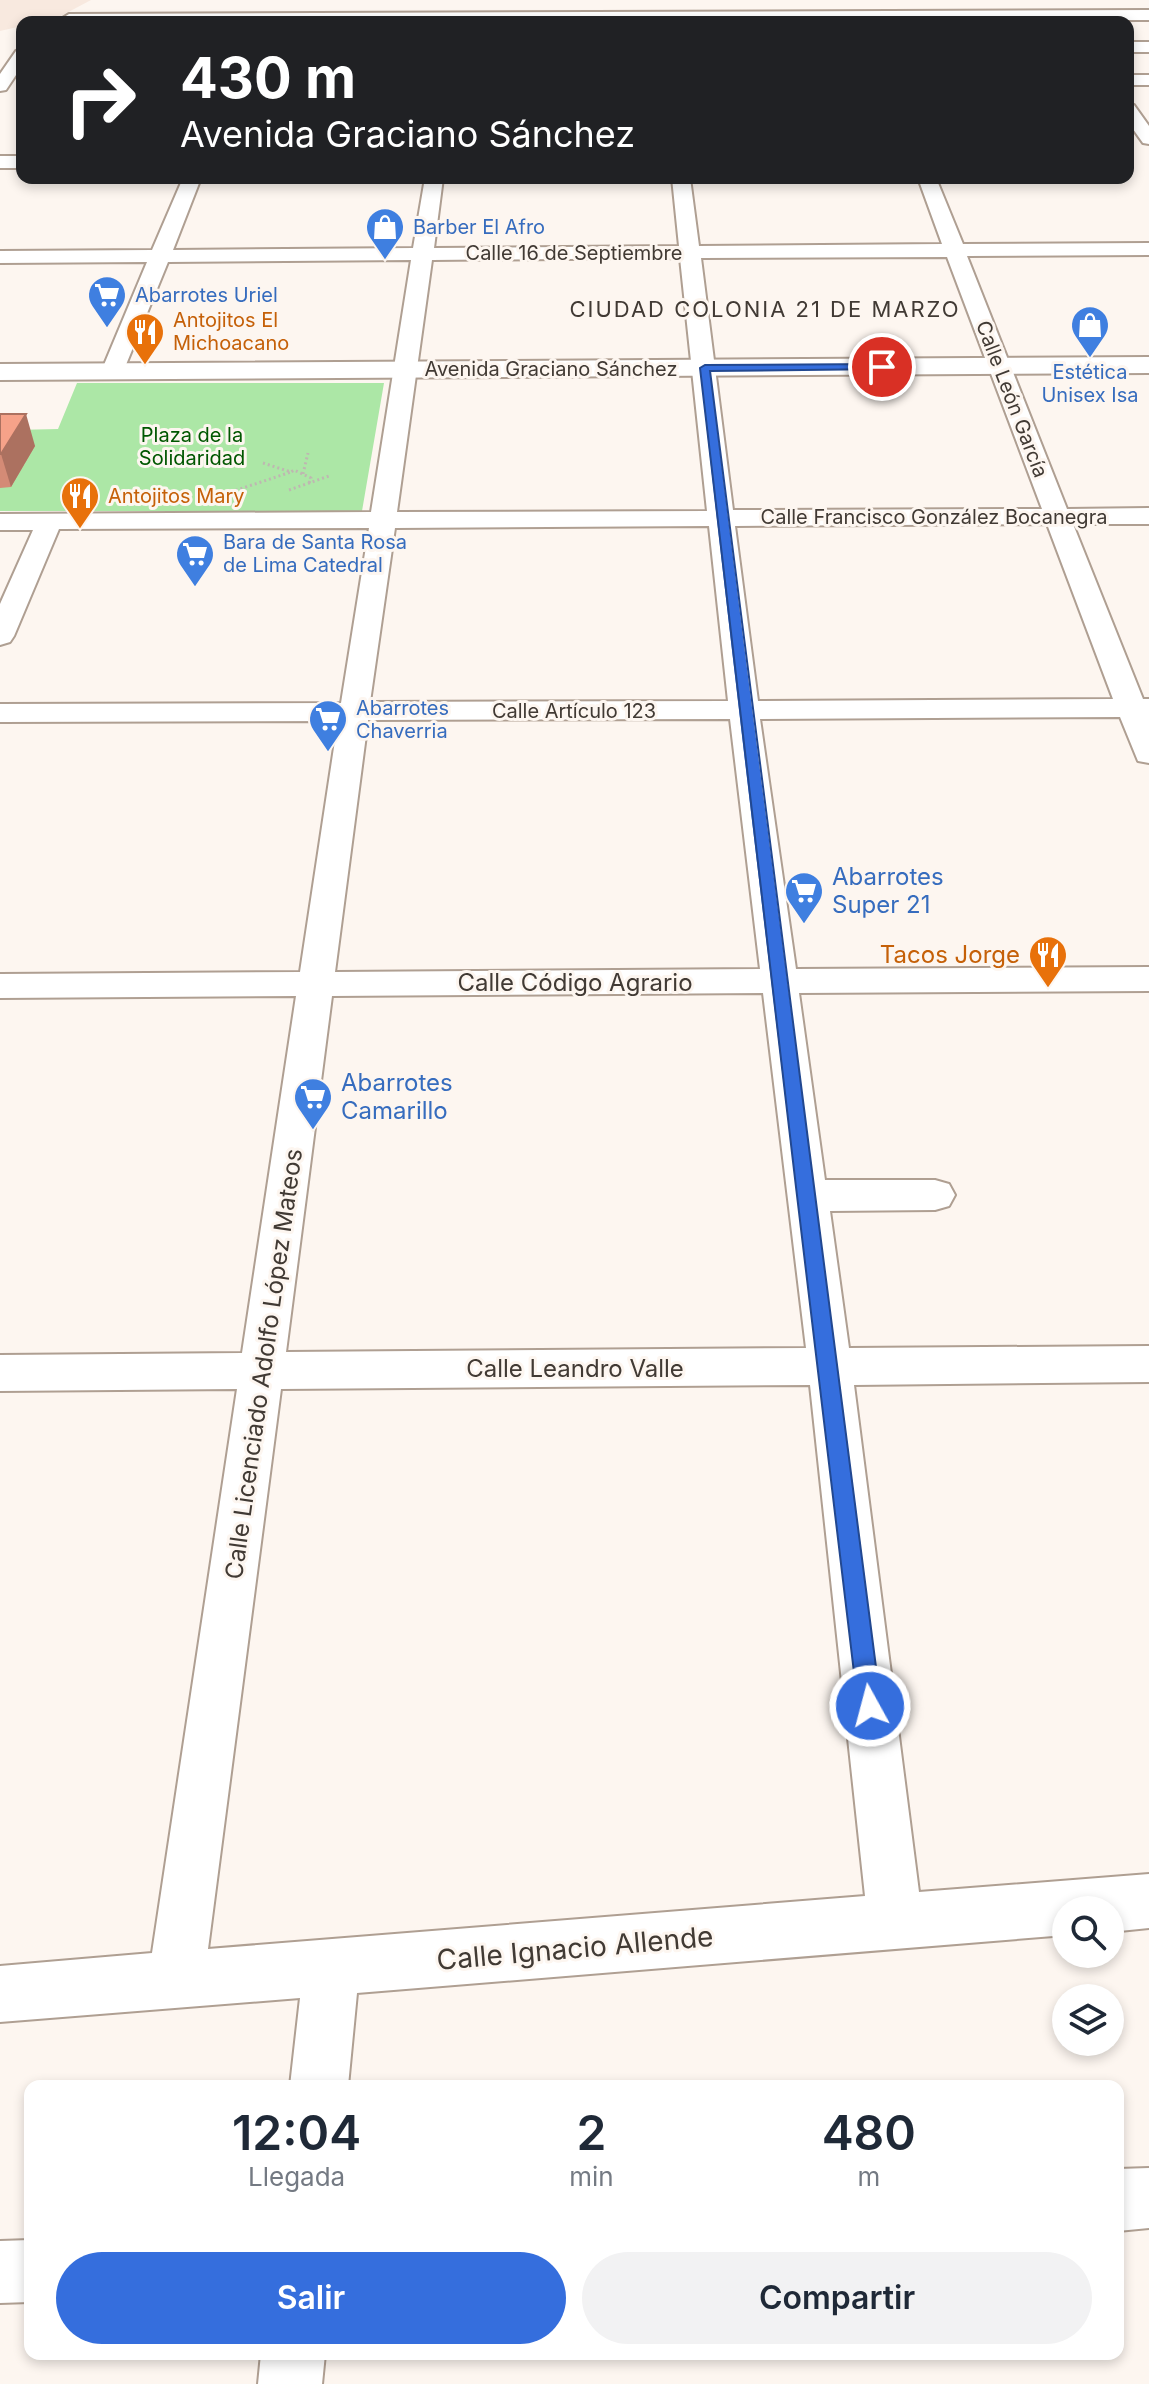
<!DOCTYPE html>
<html lang="es">
<head>
<meta charset="utf-8">
<style>
  :root { --surface:#fff; --page:#f2f2f3; --text:#1f2937; --muted:#747a83; --accent:#356edd }
  body { margin:0; font-family:Inter,sans-serif; background:var(--page); color:var(--text); height:100vh; display:flex; flex-direction:column; font-size:30px; white-space:nowrap }
  * { box-sizing:border-box; margin:0 }
  p { font-size:26px; color:var(--muted) }
  .icon { flex:none; width:44px; height:44px; fill:none; stroke:currentColor; stroke-width:2; stroke-linecap:round; stroke-linejoin:round }
  .map { position:relative; flex:1; overflow:hidden }
  .side { position:absolute; left:24px; top:2080px; width:1100px; height:280px; display:flex; flex-direction:column; background:var(--surface); border-radius:16px; box-shadow:0 4px 12px #0003 }
  .side>* { flex:none }
  .hud { position:absolute; left:16px; top:16px; width:1118px; height:168px; border-radius:16px; box-shadow:0 4px 12px #0003; background:#202124; color:#fff; overflow:hidden }
  .tools { position:absolute; left:1052px; top:1896px; display:grid; gap:16px }
  .tools a { display:grid; place-items:center; width:72px; height:72px; border-radius:50%; background:var(--surface); box-shadow:0 4px 12px #0003; font-size:40px }
  .pin { position:absolute; display:grid; place-items:center; width:68px; height:68px; color:#fff; margin:-34px; border:4px solid #fff; border-radius:50%; box-shadow:0 2px 8px #0007 }
  .me { position:absolute; width:88px; margin:-44px; rotate:353deg; stroke-linejoin:round; filter:drop-shadow(0 0 6px #0008) }
  .turn { display:flex; align-items:center; gap:28px; height:168px; padding:0 32px; font-size:36px }
  .turn .icon { width:104px; height:104px; stroke-width:2.5 }
  .turn b { display:block; font-size:56px; line-height:68px }
  .eta { display:flex; justify-content:space-evenly; align-items:center; height:136px; text-align:center }
  .eta b { font-size:48px; font-weight:600; line-height:56px }
  .primary-button { display:flex; gap:16px; margin-top:auto; padding:16px 32px }
  .primary-button a { flex:1; height:92px; border-radius:48px; background:var(--accent); color:#fff; font-size:32px; font-weight:600; line-height:92px; text-align:center }
  .primary-button a+a { background:var(--page); color:var(--text) }
  .map>svg:first-child { display:block }
</style>
</head>
<body>
<div class="map">
<svg width="1149" height="2384" viewBox="0 0 1149 2384">
  <rect width="100%" height="100%" fill="#fdf6f0"/>
  <path fill="#f8e9df" d="M 0,0 L 91,0 L 59,17 L 22,22 L 22,26 L 0,31 Z"/>
  <path fill="#ace7a6" d="M 77,383 L 384,383 L 362,511 L 0,511 L 0,460 L 14,430 L 58,429 Z"/>
  <g fill="none" stroke-linecap="round" stroke-linejoin="round">
    <g stroke="#af9f92" stroke-width="4">
      <path id="minor" d="M 1149,10 L 1149,20 L 63,22 L 61,19 L 69,14 Z
        M 1128,42 L 1149,42 L 1149,52 L 1128,52 Z
        M 22,49 L 22,66 L 6,90 L 0,91 L 0,74 L 16,51 Z
        M 1128,75 L 1149,75 L 1149,85 L 1128,85 Z
        M 1128,104 L 1134,105 L 1149,126 L 1149,144 L 1143,143 L 1128,122 Z
        M 0,156 L 22,156 L 22,168 L 0,168 Z
        M 183,178 L 201,178 L 173,250 L 413,248 L 425,178 L 443,178 L 434,248 L 679,246 L 672,178 L 690,178 L 699,246 L 942,244 L 918,178 L 936,178 L 963,244 L 1149,243 L 1149,255 L 967,256 L 1067,509 L 1149,508 L 1149,524 L 1073,524 L 1143,699 L 1149,699 L 1149,763 L 1138,761 L 1120,717 L 760,719 L 796,969 L 1149,967 L 1149,991 L 799,993 L 825,1180 L 935,1180 L 949,1184 L 955,1195 L 949,1206 L 935,1210 L 830,1211 L 849,1348 L 1149,1346 L 1149,1382 L 854,1385 L 919,1892 L 1149,1874 L 1149,1928 L 1110,1932 L 1110,1910 L 1066,1910 L 1066,1935 L 357,1993 L 348,2086 L 290,2086 L 300,1998 L 0,2022 L 0,1966 L 152,1953 L 237,1389 L 0,1391 L 0,1355 L 242,1353 L 296,996 L 0,998 L 0,974 L 300,972 L 338,721 L 0,722 L 0,704 L 341,703 L 369,528 L 59,529 L 14,636 L 10,642 L 0,645 L 0,604 L 33,530 L 0,530 L 0,514 L 371,512 L 411,260 L 168,262 L 123,372 L 120,377 L 104,377 L 101,372 L 147,262 L 0,263 L 0,251 L 152,250 ZM 947,257 L 1042,509 L 733,510 L 701,258 ZM 680,258 L 707,511 L 397,512 L 432,260 ZM 1047,524 L 1113,699 L 758,701 L 735,526 ZM 709,526 L 728,701 L 370,702 L 395,528 ZM 730,719 L 760,969 L 335,972 L 368,720 ZM 763,993 L 806,1348 L 286,1352 L 332,996 ZM 810,1385 L 865,1896 L 208,1949 L 281,1389 Z
        M 1149,2168 L 1149,2228 L 1118,2231 L 1118,2169 Z
        M 30,2240 L 30,2302 L 0,2303 L 0,2241 Z
        M 261,2354 L 325,2354 L 322,2384 L 258,2384 Z"/>
    </g>
    <g stroke="#af9f92" stroke-width="4">
      <path id="tertiary" d="M 1149,357 L 1149,373 L 0,380 L 0,364 Z"/>
    </g>
    <path stroke="#beb7b1" stroke-width="3" stroke-dasharray="2 3" stroke-linecap="butt" d="M 263,463 L 291,472 L 294,470 L 311,478 L 309,483
      M 303,474 L 308,453
      M 289,490 L 329,476
      M 231,492 L 291,472"/>
    <use href="#minor" fill="#fff" fill-rule="evenodd"/>
    <use href="#tertiary" fill="#fff" fill-rule="evenodd"/>
  </g>
  <path fill="#d48b76" d="M 0,414 L 35,446 L 11,487 L 0,488 Z"/>
  <path fill="#ac7160" d="M 26,414 L 35,446 L 11,487 L 1,454 Z"/>
  <path fill="#f6a289" stroke="#ac7160" stroke-width="2" d="M 0,414 L 26,414 L 1,454 L 0,454 Z"/>
  <path fill="#356edd" stroke="#224890" stroke-width="2" d="M 882,364 L 887,367 L 886,369 L 710,371 C 764,816 825,1261 881,1706 L 878,1714 L 870,1717 L 862,1714 L 858,1706 C 806,1260 749,814 700,368 L 705,365 Z"/>
  <defs>
    <g id="shop-pin" transform="scale(2)"><path d="M0 17L-7.5 6A9.5 9.5 0 1 1 7.5 6Z" fill="#3f7fe0" stroke="#fdf6f0"/><path d="M-5-2.5h2.3a2.7 3.5 0 0 1 5.4 0H5L5.5 6h-11ZM-1.5-2.5h3a1.5 2.3 0 0 0-3 0Z" fill="#fff"/></g>
    <g id="supermarket-pin" transform="scale(2)"><path d="M0 17L-7.5 6A9.5 9.5 0 1 1 7.5 6Z" fill="#3f7fe0" stroke="#fdf6f0"/><path d="M-6-5.5h2.5l.6 2H6L4.5 2H-2.5L-4.4-4H-6ZM-1.5 3.2a1.3 1.3 0 1 0 .1 0ZM3 3.2a1.3 1.3 0 1 0 .1 0Z" fill="#fff"/></g>
    <g id="restaurant-pin" transform="scale(2)"><path d="M0 17L-7.5 6A9.5 9.5 0 1 1 7.5 6Z" fill="#e8710a" stroke="#fdf6f0"/><path d="M-5-6h1v4h1v-4h1v4h1v-4h1v5L-1.5 .5V6h-2V.5L-5-1ZM5-6V6H3V1.5H1.5Q1.5-4 5-6Z" fill="#fff"/></g>
  </defs>
  <g fill-rule="evenodd">
    <use href="#shop-pin" x="385" y="227"/>
    <use href="#supermarket-pin" x="107" y="295"/>
    <use href="#shop-pin" x="1090" y="325"/>
    <use href="#restaurant-pin" x="145" y="332"/>
    <use href="#restaurant-pin" x="80" y="496"/>
    <use href="#supermarket-pin" x="195" y="554"/>
    <use href="#supermarket-pin" x="328" y="719"/>
    <use href="#supermarket-pin" x="804" y="891"/>
    <use href="#restaurant-pin" x="1048" y="955"/>
    <use href="#supermarket-pin" x="313" y="1097"/>
  </g>
  <g text-anchor="middle" stroke-width="6" stroke-linejoin="round" paint-order="stroke">
    <g font-size="20" fill="#366cbe" stroke="#fdf6f0" text-anchor="start">
      <text x="413" y="234">Barber El Afro</text>
      <text x="135" y="302">Abarrotes Uriel</text>
      <text x="1090" y="379" text-anchor="middle">Estética<tspan x="1090" dy="23">Unisex Isa</tspan></text>
      <text x="223" y="549">Bara de Santa Rosa<tspan x="223" dy="23">de Lima Catedral</tspan></text>
      <text x="356" y="715">Abarrotes<tspan x="356" dy="23">Chaverria</tspan></text>
    </g>
    <g font-size="20" fill="#413a34" stroke="#fdf6f0">
      <text x="574" y="260">Calle 16 de Septiembre</text>
      <text x="551" y="376">Avenida Graciano Sánchez</text>
      <text transform="translate(1012 399) rotate(69)" y="7">Calle León García</text>
      <text x="934" y="524">Calle Francisco González Bocanegra</text>
      <text x="574" y="718">Calle Artículo 123</text>
    </g>
    <g font-size="20" fill="#c56008" stroke="#fdf6f0" text-anchor="start">
      <text x="173" y="327">Antojitos El<tspan x="173" dy="23">Michoacano</tspan></text>
      <text x="108" y="503">Antojitos Mary</text>
    </g>
    <g font-size="20" fill="#005700" stroke="#fdf6f0">
      <text x="192" y="442">Plaza de la<tspan x="192" dy="23">Solidaridad</tspan></text>
    </g>
    <g font-size="22" letter-spacing="2" fill="#413a34" stroke="#fdf6f0">
      <text x="765" y="317">CIUDAD COLONIA 21 DE MARZO</text>
    </g>
    <g font-size="24" fill="#366cbe" stroke="#fdf6f0" text-anchor="start">
      <text x="832" y="885">Abarrotes<tspan x="832" dy="28">Super 21</tspan></text>
      <text x="341" y="1091">Abarrotes<tspan x="341" dy="28">Camarillo</tspan></text>
    </g>
    <g font-size="24" fill="#c56008" stroke="#fdf6f0" text-anchor="end">
      <text x="1020" y="963">Tacos Jorge</text>
    </g>
    <g font-size="24" fill="#413a34" stroke="#fdf6f0">
      <text x="575" y="991">Calle Código Agrario</text>
      <text transform="translate(264 1364) rotate(-82)" y="8">Calle Licenciado Adolfo López Mateos</text>
      <text x="575" y="1377">Calle Leandro Valle</text>
    </g>
    <g font-size="28" fill="#413a34" stroke="#fdf6f0">
      <text transform="translate(575 1948) rotate(-5)" y="10">Calle Ignacio Allende</text>
    </g>
  </g>
</svg>
<div class="tools">
<a><svg class="icon" aria-label="search" viewBox="0 0 24 24"><circle cx="10" cy="10" r="6"/><path d="M15 15l6 6"/></svg></a>
<a><svg class="icon" aria-label="layers" viewBox="0 0 24 24"><path d="M12 4l9 5-9 5-9-5zM3 14l9 5 9-5"/></svg></a>
</div>
<div class="pin" style="left:882px;top:367px;background:#d93025"><svg class="icon" aria-label="arrive" viewBox="0 0 24 24"><path d="M6 21V4h12l-3 4 3 4H6"/></svg></div>
<svg class="me" style="left:870px;top:1706px" viewBox="-20 -20 40 40"><circle r="17" fill="#356edd" stroke="#fff" stroke-width="3"/><path d="M0-11L8 9 0 5-8 9z" fill="#fff"/></svg>
<div class="hud">
<div class="turn"><svg class="icon" aria-label="right" viewBox="0 0 24 24"><path d="M7 20v-9h11M14 6l5 5-5 5"/></svg><div><b>430 m</b>Avenida Graciano Sánchez</div></div>
</div>
<section class="side">
<div class="eta">
<div><b>12:04</b><p>Llegada</p></div>
<div><b>2</b><p>min</p></div>
<div><b>480</b><p>m</p></div>
</div>
<div class="primary-button"><a>Salir</a><a>Compartir</a></div>
</section>
</div>
</body>
</html>
